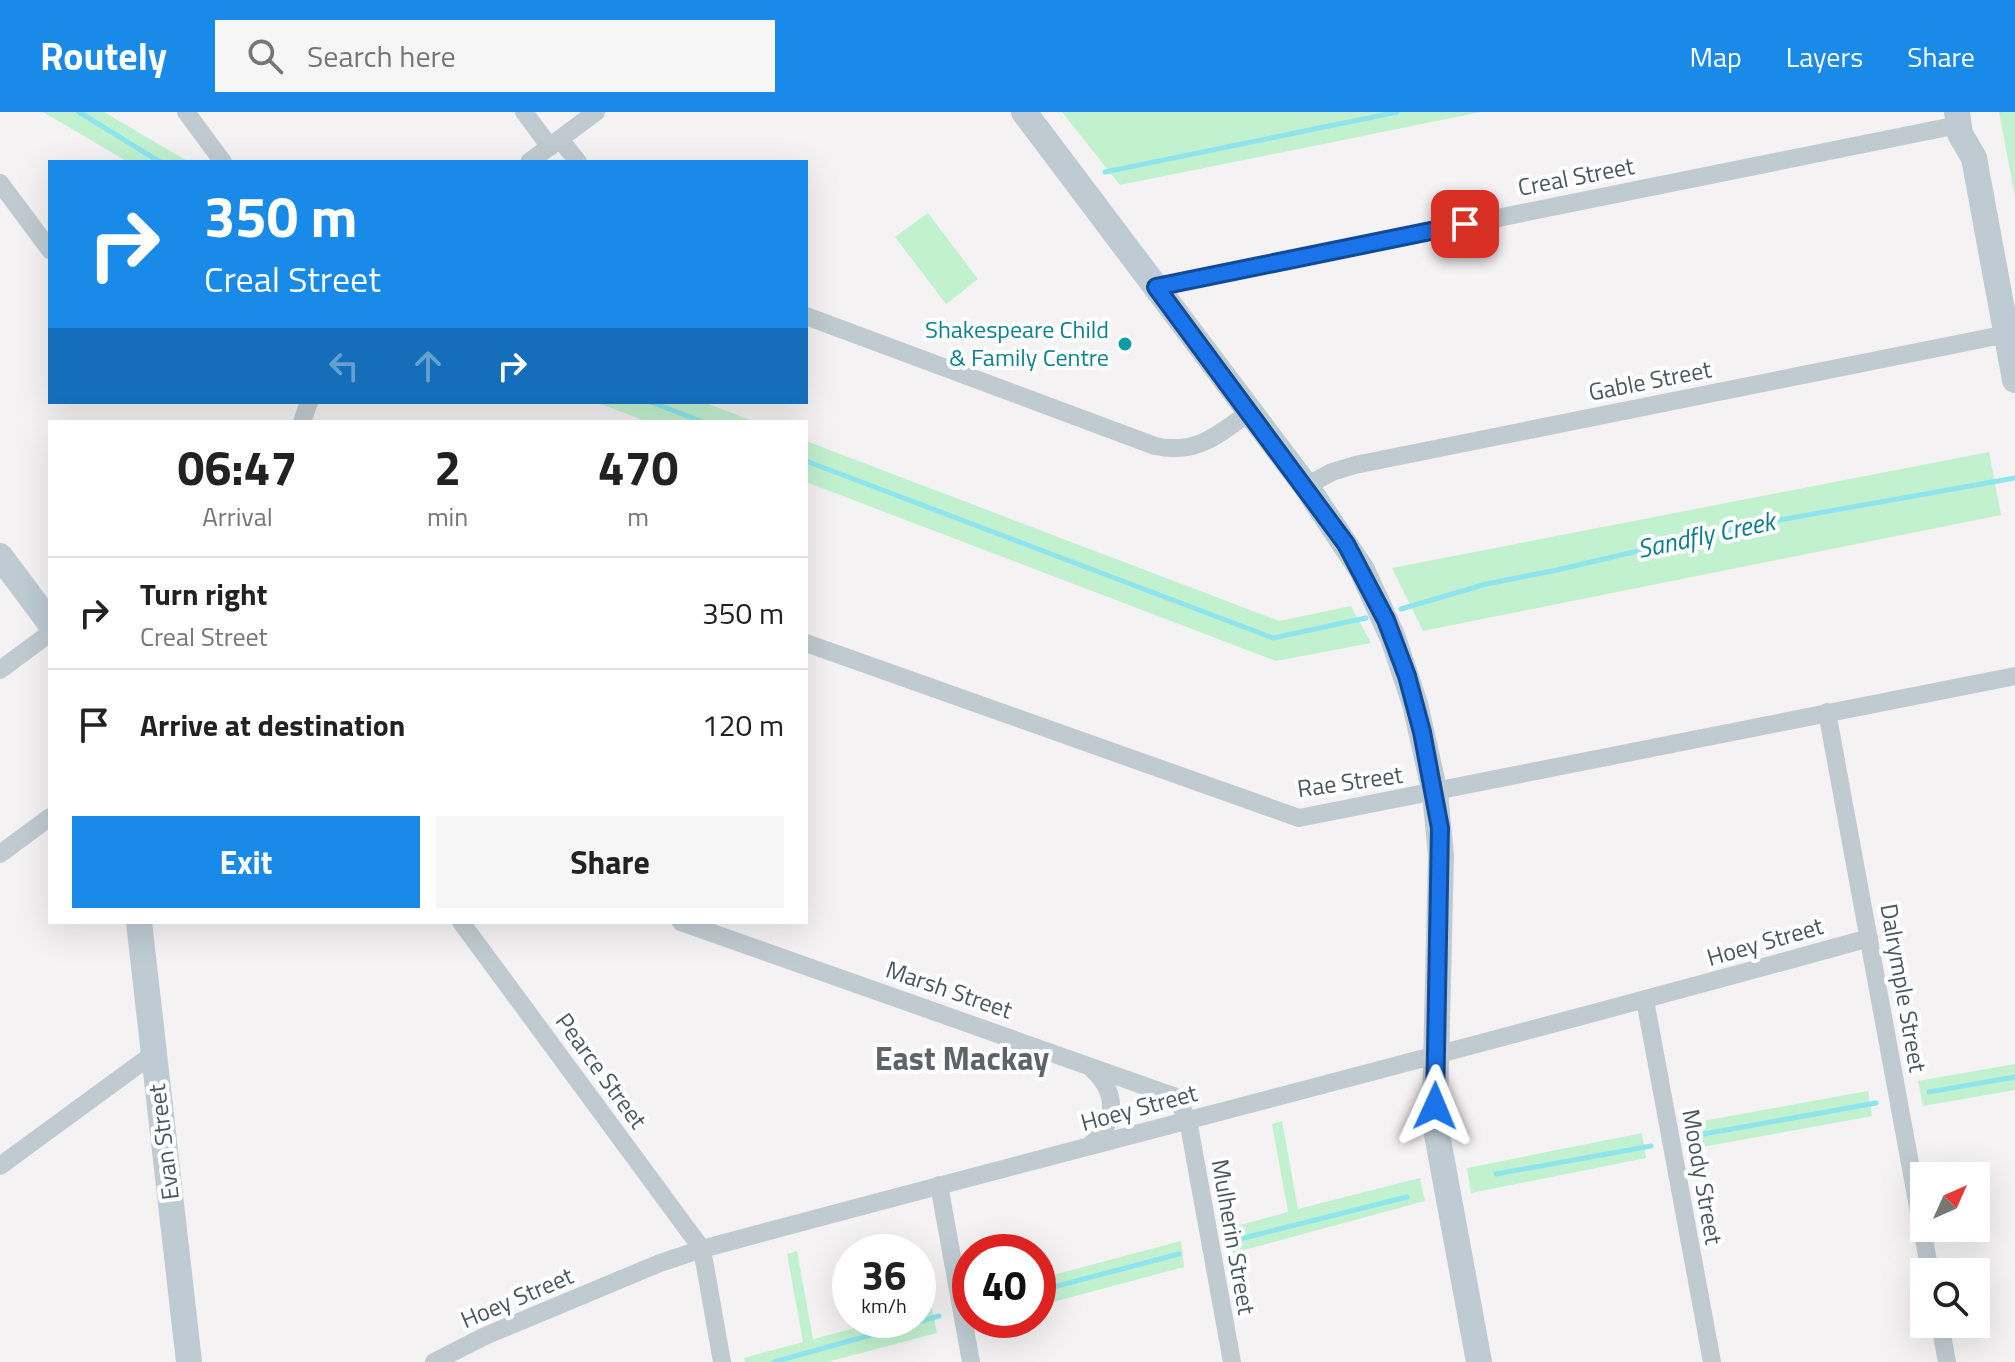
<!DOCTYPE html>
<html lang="en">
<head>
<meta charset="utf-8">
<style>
  :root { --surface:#fff; --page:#f6f6f6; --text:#222; --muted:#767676; --line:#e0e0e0; --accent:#198ae8 }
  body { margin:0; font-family:"Titillium Web",sans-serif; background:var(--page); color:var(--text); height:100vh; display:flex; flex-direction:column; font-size:30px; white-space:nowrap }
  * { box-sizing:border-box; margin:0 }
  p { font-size:26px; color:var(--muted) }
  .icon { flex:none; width:44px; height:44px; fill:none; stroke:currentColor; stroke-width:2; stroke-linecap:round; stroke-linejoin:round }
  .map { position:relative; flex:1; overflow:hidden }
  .details { position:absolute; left:48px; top:308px; width:760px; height:504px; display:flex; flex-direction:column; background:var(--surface); border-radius:0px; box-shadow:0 8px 32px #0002 }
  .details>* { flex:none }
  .hud { position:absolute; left:48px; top:48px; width:760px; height:244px; border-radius:0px; box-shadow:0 8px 32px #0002; background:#198ae8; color:#fff; overflow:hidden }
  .needle { width:52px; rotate:45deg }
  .buttons { position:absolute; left:1910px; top:1050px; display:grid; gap:16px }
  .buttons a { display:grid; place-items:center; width:80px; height:80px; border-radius:0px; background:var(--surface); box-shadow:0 8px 32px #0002; font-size:40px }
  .speed { position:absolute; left:832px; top:1122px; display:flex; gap:16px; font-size:40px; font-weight:700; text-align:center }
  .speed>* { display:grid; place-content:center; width:104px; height:104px; border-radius:50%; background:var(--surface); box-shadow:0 8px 32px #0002; line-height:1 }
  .speed small { font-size:20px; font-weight:400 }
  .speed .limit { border:12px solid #d22; background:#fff; color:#111 }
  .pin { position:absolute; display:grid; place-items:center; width:68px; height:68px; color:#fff; margin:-34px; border-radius:16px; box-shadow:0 4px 12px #0006 }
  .me { position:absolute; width:88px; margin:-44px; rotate:1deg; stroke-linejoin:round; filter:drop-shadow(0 0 6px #0008) }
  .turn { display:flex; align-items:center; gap:28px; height:168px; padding:0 24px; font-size:36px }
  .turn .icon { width:104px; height:104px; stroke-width:2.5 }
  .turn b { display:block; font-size:56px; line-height:68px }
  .lanes { display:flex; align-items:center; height:76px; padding:0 24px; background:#0003; justify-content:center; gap:40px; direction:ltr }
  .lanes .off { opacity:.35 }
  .eta { display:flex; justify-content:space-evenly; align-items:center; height:136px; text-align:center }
  .eta b { font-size:48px; font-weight:700; line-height:56px }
  .action { display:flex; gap:16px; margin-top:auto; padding:16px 24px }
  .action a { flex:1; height:92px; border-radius:0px; background:var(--accent); color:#fff; font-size:32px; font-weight:700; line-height:92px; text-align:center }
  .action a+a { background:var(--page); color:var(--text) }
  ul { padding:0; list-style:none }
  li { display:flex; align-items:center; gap:24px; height:112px; padding:0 24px; border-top:2px solid var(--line) }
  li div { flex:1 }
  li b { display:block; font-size:30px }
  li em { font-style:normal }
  header { display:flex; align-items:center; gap:48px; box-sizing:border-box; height:112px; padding:0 40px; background:var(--accent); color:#fff }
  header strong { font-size:38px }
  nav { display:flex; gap:44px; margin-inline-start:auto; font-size:28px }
  .search { width:560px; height:72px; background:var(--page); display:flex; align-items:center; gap:20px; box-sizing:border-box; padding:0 28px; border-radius:0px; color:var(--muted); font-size:30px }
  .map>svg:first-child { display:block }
</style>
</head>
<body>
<header>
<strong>Routely</strong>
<div class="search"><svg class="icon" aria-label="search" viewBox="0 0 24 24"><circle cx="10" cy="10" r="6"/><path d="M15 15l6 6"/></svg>Search here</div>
<nav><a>Map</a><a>Layers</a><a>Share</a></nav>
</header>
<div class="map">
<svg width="2015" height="1250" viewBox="0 0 2015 1250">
  <rect width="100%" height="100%" fill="#f4f2f2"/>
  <path fill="#c2f1cf" d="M 43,0 L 104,0 L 189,50 L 128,50 Z
    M 1062,0 L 1481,0 L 1120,73 Z
    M 1999,0 L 2015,0 L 2015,85 Z
    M 928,101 L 978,167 L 946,192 L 895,125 Z
    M 595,290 L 703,290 L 755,310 L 648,310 Z
    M 806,329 L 1279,509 L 1351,494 L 1371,531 L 1276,549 L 806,370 Z
    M 1989,340 L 2001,403 L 1423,519 L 1392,456 Z
    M 2015,952 L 2015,978 L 1923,994 L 1918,969 Z
    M 1868,979 L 1872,1004 L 1697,1036 L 1692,1011 Z
    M 1282,1009 L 1298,1097 L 1420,1066 L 1425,1089 L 1233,1141 L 1229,1116 L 1288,1100 L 1272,1012 Z
    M 1642,1021 L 1646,1046 L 1471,1081 L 1467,1056 Z
    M 1181,1129 L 1184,1155 L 1038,1194 L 1038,1167 Z
    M 797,1139 L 813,1227 L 885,1208 L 918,1208 L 918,1199 L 932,1196 L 937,1221 L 827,1250 L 745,1250 L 744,1246 L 803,1230 L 787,1142 Z"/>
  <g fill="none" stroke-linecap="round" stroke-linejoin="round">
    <path stroke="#8fe5ee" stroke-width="5" d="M 79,0 L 160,50
      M 1105,60 L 1397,0
      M 651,290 L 703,310
      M 806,349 L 1273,526 L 1366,506
      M 1401,497 L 1486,472 L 1557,458 L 1740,415 L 2015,366
      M 1929,980 L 2015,965
      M 1704,1022 L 1876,991
      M 1496,1062 L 1651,1034
      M 1236,1128 L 1407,1085
      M 1038,1179 L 1179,1142
      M 774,1250 L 939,1204"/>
    <path stroke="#c0cbd1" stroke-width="18" d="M 186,0 L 223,50
      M 524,0 L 550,35
      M 560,27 L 578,50
      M 529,50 L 596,0
      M 0,71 L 50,138
      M 1156,175 L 1958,13
      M 806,204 L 1155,334 C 1197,343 1217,323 1250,300
      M 302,310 L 309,290
      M 1306,374 L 1332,360 L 1355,353 L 2007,222
      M 806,531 L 1299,706 L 2015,564
      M 0,558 L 50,521
      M 1827,600 L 1930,1160
      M 0,742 L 50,705
      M 461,810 L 702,1137 L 722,1250
      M 681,810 L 1176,985 L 1188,1008 L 1232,1250
      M 1645,888 L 1712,1250
      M 1090,1033 C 1118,1009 1118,980 1091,956
      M 0,1054 L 153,942
      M 939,1073 L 971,1250
      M 1940,1212 L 1947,1250
      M 434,1250 L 485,1224 L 660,1151 L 702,1137 C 1091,1032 1481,934 1869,826"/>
    <path stroke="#becbd3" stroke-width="26" d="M 1024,0 L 1306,374 L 1362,458 L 1393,526 L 1415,592 L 1435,681 L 1441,743 L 1435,994 L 1436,1017 L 1479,1250
      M 1957,0 L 1960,22 L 1974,46 L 2015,268
      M 0,444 L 50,511
      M 139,810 L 189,1250"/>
  </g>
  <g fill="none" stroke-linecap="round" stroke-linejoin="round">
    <g stroke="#114b97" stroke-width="20">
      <path id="route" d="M 1435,994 L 1440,716 L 1422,620 L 1407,564 L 1386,508 L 1346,432 L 1156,175 L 1465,112"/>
    </g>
    <use href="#route" stroke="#1a73e8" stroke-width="14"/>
  </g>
  <circle fill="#0f9aa8" stroke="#fff" stroke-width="3" cx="1125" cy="232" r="8"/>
  <g text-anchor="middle" stroke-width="8" stroke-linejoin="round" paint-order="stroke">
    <g font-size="24" fill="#495860" stroke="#fff">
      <text transform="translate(1576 65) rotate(-11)" y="8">Creal Street</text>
      <text transform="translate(1650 269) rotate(-11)" y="8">Gable Street</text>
      <text transform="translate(1350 670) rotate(-8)" y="8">Rae Street</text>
      <text transform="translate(1765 830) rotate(-16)" y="8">Hoey Street</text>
      <text transform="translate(1903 876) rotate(80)" y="8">Dalrymple Street</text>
      <text transform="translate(949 878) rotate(19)" y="8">Marsh Street</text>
      <text transform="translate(601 959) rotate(54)" y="8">Pearce Street</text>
      <text transform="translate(1139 996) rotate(-15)" y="8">Hoey Street</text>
      <text transform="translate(164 1030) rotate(-97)" y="8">Evan Street</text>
      <text transform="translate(1702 1065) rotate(80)" y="8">Moody Street</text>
      <text transform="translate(1233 1125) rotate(80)" y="8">Mulherin Street</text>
      <text transform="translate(517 1186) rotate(-23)" y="8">Hoey Street</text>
    </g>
    <g font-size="24" fill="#0d838f" stroke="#fff" text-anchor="end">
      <text x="1109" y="226">Shakespeare Child<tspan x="1109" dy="28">&amp; Family Centre</tspan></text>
    </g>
    <g font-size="26" font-style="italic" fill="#0c7d8a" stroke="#fff">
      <text transform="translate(1706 423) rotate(-12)" y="9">Sandfly Creek</text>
    </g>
    <g font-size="32" font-weight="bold" fill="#5e6367" stroke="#fff">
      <text x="962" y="958">East Mackay</text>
    </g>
  </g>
</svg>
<div class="buttons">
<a><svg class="needle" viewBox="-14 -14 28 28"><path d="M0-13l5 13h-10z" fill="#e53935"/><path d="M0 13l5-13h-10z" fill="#767676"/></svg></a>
<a><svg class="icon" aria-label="search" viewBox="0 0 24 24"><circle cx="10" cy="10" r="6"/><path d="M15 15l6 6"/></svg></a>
</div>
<div class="speed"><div>36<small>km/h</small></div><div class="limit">40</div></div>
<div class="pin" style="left:1465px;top:112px;background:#d93025"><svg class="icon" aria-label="arrive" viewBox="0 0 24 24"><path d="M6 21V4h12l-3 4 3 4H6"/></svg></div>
<svg class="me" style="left:1435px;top:994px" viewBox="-20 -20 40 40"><path d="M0-17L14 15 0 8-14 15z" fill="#1a73e8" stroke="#fff" stroke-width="4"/></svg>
<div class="hud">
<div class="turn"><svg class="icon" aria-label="right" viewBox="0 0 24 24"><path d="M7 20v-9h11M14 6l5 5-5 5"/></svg><div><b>350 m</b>Creal Street</div></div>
<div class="lanes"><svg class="icon off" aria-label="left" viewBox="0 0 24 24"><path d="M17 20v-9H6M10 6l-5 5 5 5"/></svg><svg class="icon off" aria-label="ahead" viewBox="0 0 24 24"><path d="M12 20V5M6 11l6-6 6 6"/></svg><svg class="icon" aria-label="right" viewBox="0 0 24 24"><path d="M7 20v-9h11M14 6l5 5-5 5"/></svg></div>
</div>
<section class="details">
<div class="eta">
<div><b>06:47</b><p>Arrival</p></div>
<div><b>2</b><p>min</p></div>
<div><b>470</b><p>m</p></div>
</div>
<ul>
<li><svg class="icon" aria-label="right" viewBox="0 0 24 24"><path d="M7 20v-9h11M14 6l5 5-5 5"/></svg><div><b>Turn right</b><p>Creal Street</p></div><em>350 m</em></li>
<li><svg class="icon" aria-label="arrive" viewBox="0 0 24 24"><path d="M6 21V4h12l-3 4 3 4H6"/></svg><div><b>Arrive at destination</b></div><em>120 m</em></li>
</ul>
<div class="action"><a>Exit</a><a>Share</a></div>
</section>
</div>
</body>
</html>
